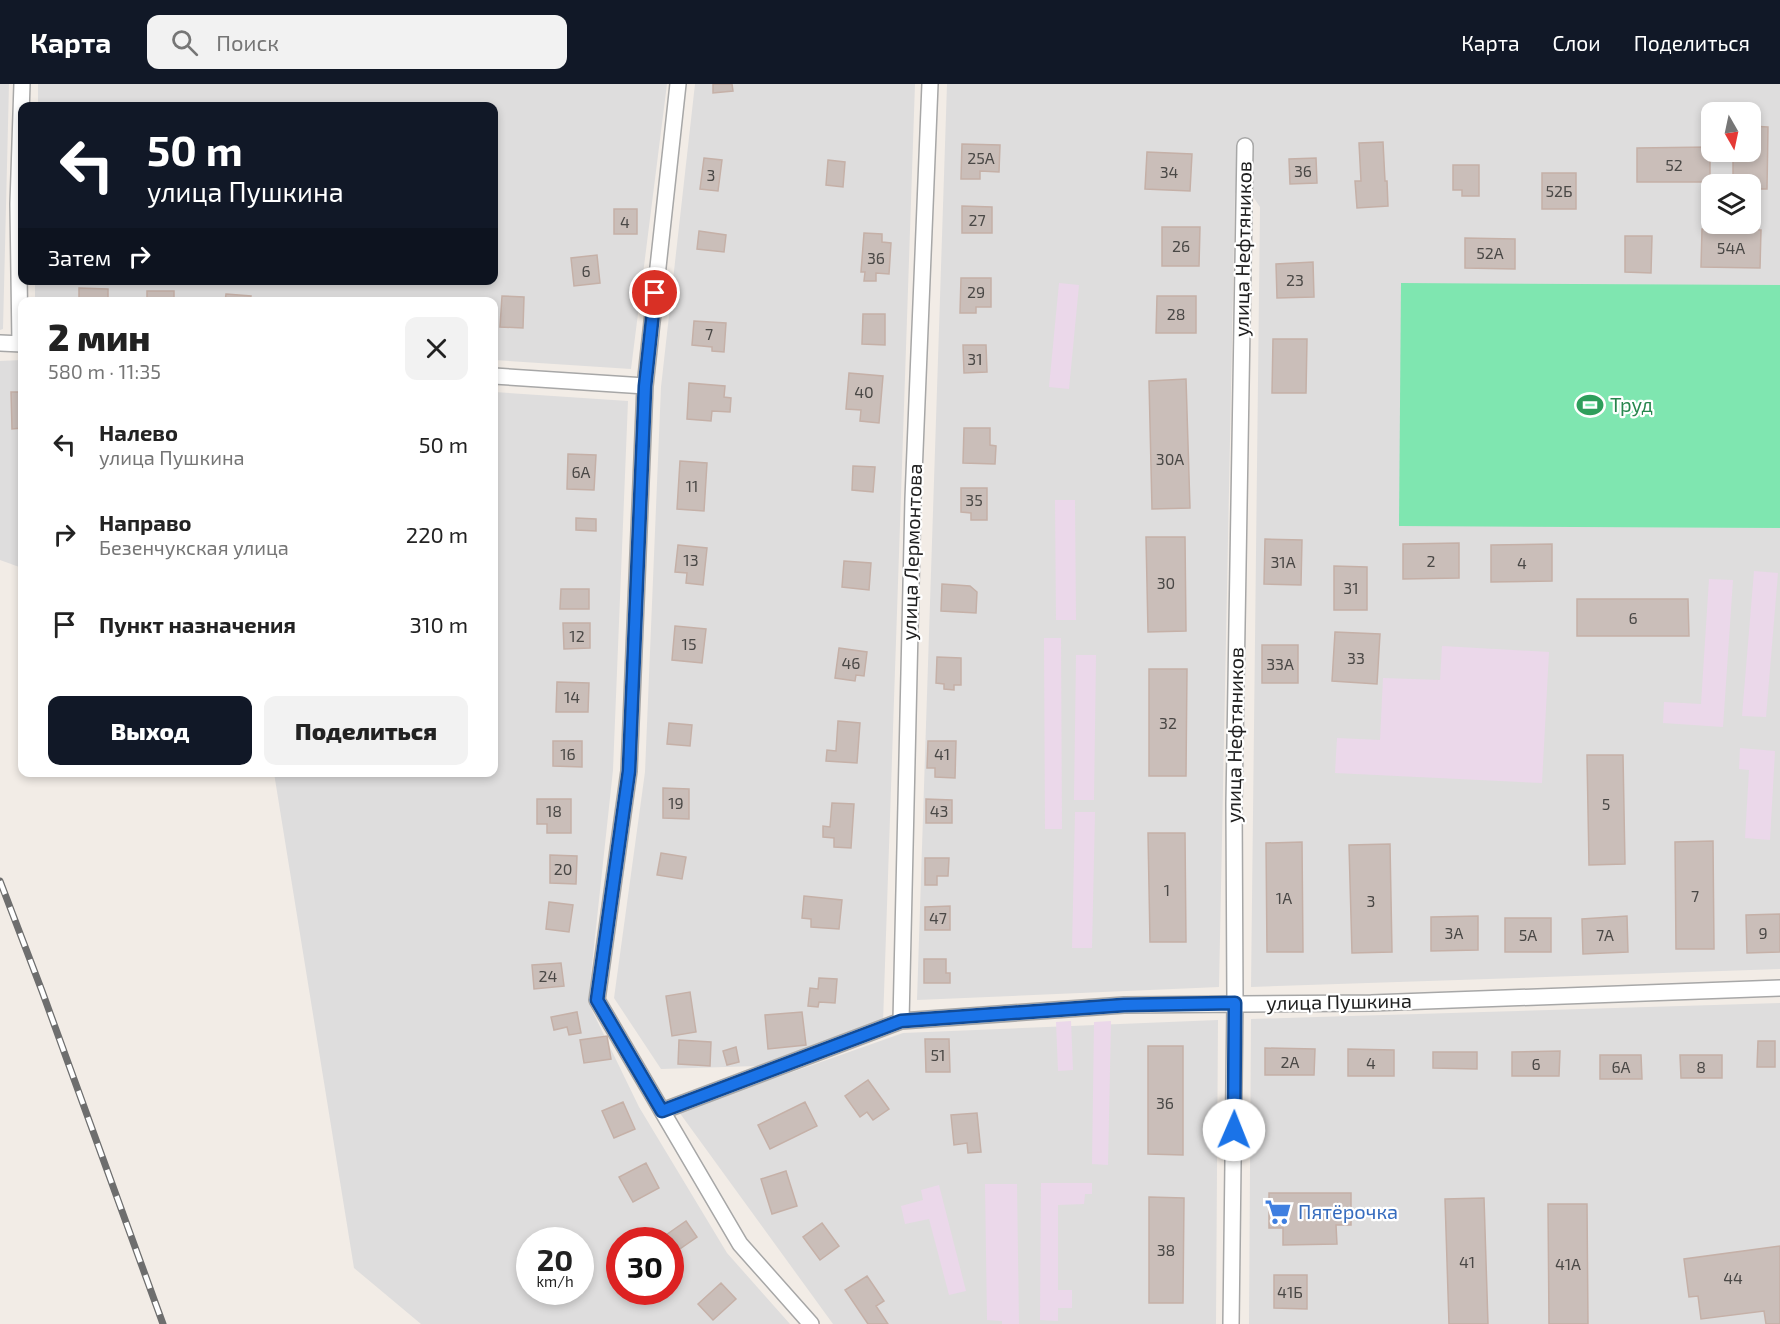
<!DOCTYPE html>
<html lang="ru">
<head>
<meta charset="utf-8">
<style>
  :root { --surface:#fff; --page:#f2f2f2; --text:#222; --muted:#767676; --accent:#111827 }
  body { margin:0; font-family:"Exo 2",sans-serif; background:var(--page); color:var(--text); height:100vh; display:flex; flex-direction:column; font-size:22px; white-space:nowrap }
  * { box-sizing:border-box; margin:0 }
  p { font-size:20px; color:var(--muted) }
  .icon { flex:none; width:33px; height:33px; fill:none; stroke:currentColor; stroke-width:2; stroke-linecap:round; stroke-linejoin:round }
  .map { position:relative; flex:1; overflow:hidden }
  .panel { position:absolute; left:18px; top:213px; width:480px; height:480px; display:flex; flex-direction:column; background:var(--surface); border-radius:12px; box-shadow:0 3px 9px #0003 }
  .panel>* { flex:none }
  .top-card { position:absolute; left:18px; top:18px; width:480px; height:183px; border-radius:12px; box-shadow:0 3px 9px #0003; background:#111827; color:#fff; overflow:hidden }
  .needle { width:39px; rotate:171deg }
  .buttons { position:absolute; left:1701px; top:18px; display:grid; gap:12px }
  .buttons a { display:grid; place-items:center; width:60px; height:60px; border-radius:12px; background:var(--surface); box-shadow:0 3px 9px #0003; font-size:30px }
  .speed { position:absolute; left:516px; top:1143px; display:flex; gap:12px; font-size:30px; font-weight:700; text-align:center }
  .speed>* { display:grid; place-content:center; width:78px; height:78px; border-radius:50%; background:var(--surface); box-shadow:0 3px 9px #0003; line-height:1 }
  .speed small { font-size:15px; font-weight:400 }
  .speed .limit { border:9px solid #d22; background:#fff; color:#111 }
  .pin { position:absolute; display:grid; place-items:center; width:51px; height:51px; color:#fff; margin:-26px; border:3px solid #fff; border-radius:50%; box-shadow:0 2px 6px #0007 }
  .me { position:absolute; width:66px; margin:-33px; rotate:1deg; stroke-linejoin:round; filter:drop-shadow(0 0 4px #0008) }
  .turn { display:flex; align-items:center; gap:21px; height:126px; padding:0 30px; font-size:27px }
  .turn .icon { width:78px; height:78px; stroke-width:2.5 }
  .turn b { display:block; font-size:42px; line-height:51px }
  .then { display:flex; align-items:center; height:57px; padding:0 30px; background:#0003; gap:12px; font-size:22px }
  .round { display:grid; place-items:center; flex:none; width:63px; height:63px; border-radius:12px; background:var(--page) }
  .summary { display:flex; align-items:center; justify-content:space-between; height:102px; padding:0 30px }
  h1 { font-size:36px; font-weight:800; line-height:45px }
  .button { display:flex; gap:12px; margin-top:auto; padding:12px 30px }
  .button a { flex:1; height:69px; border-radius:12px; background:var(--accent); color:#fff; font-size:24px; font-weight:800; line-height:69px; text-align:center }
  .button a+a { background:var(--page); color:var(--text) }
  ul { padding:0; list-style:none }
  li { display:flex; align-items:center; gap:18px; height:90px; padding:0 30px }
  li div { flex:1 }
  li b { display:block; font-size:22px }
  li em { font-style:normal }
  header { display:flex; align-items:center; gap:36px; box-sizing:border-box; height:84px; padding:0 30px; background:var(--accent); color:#fff }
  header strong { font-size:28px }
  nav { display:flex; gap:33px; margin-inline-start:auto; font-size:21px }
  .search { width:420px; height:54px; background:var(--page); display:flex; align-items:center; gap:15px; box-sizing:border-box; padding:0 21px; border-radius:12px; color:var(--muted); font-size:22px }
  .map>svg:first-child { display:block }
</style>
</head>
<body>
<header>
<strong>Карта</strong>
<div class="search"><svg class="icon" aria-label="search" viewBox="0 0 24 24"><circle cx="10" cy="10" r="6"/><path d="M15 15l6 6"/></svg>Поиск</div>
<nav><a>Карта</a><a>Слои</a><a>Поделиться</a></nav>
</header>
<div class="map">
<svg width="1780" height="1240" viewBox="0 0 1780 1240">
  <rect width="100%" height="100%" fill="#f2ece6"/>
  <path fill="#dedddd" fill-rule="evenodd" d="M 0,0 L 9,0 L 3,245 L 0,246 Z
    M 38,0 L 667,0 L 631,285 L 494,276 L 494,218 L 35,218 L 35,197 L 494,196 L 494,22 L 38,22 Z
    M 695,0 L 915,0 L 883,939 L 757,982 L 661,985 L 614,914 L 645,688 L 661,303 Z
    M 947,0 L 1780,0 L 1780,885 L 1251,903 L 1260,123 L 1250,108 L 1235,109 L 1219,903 L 917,916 ZM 1712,28 L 1750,28 L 1750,68 L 1712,68 ZM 1712,100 L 1750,100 L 1750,140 L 1712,140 Z
    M 22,276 L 22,484 L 0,476 L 0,277 Z
    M 494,308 L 628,317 L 613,686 L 588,918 L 639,1023 L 727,1169 L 790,1240 L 421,1240 L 354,1184 L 274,689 L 494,688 ZM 530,1156 L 580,1156 L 580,1208 L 530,1208 ZM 620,1156 L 670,1156 L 670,1208 L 620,1208 Z
    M 1780,919 L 1780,1240 L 1249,1240 L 1251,935 Z
    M 1218,936 L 1216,1240 L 833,1240 L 679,1028 L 903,949 Z"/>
  <path fill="#ebd8ea" d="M 1059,199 L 1079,201 L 1069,305 L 1049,303 Z
    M 1055,416 L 1075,416 L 1076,536 L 1056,536 Z
    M 1754,487 L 1778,489 L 1766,633 L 1742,632 Z
    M 1709,495 L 1733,496 L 1723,643 L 1663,639 L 1664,618 L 1701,620 Z
    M 1044,554 L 1061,554 L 1062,745 L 1045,745 Z
    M 1442,562 L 1549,568 L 1542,699 L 1335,689 L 1337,654 L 1380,656 L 1383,594 L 1440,596 Z
    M 1076,571 L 1096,571 L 1094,716 L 1074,716 Z
    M 1740,664 L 1775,667 L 1770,756 L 1745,754 L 1749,686 L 1739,685 Z
    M 1075,728 L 1095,728 L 1092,864 L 1072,864 Z
    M 1071,937 L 1073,986 L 1058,987 L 1056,938 Z
    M 1111,937 L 1108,1081 L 1092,1080 L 1094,938 Z
    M 1041,1099 L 1092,1099 L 1092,1110 L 1085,1110 L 1084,1120 L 1058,1121 L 1058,1206 L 1072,1206 L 1072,1224 L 1058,1224 L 1058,1237 L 1040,1236 Z
    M 985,1100 L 1017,1100 L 1019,1240 L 1002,1240 L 1002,1237 L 987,1236 Z
    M 939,1101 L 966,1207 L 949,1211 L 929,1135 L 905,1140 L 901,1122 L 923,1116 L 921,1106 Z"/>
  <path fill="#7fe6b0" d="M 1401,199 L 1780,201 L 1780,444 L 1399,442 Z"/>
  <path fill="#cabeb9" stroke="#c5b0a7" stroke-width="1.5" d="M 713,0 L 732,0 L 733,7 L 713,9 Z
    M 1750,42 L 1768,43 L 1767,105 L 1750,105 L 1750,100 L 1733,100 L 1733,68 L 1750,68 Z
    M 1383,58 L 1385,97 L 1387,97 L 1388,122 L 1357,124 L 1355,97 L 1361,97 L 1359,59 Z
    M 962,60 L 1000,61 L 999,88 L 980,87 L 980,95 L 961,95 Z
    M 1710,63 L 1710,98 L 1637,98 L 1637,64 Z
    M 1147,68 L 1192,70 L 1190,107 L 1145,105 Z
    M 704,74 L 722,76 L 718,107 L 700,105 Z
    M 1316,74 L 1317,99 L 1290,100 L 1289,75 Z
    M 828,76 L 845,78 L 843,103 L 826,101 Z
    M 1453,81 L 1479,81 L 1479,112 L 1462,112 L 1462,106 L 1453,106 Z
    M 1542,89 L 1576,89 L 1576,125 L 1542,125 Z
    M 962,122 L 992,123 L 992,149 L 962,149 Z
    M 614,125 L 637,125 L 637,150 L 614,150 Z
    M 1162,143 L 1200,143 L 1199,182 L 1162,182 Z
    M 1702,145 L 1761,146 L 1760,184 L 1701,183 Z
    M 699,147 L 726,151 L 724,168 L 697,165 Z
    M 864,149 L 882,150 L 882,158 L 891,159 L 889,190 L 876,189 L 876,197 L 864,197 L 865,188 L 861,188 Z
    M 1625,152 L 1652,152 L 1651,189 L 1625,188 Z
    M 1465,154 L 1515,155 L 1515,185 L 1465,184 Z
    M 597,171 L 600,199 L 574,202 L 571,174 Z
    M 1313,178 L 1314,213 L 1277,214 L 1276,180 Z
    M 961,194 L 991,194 L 991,223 L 976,223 L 976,229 L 960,229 Z
    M 79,204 L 108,205 L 108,218 L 79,218 Z
    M 147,207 L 174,207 L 174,218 L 147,218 Z
    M 226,210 L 251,212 L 250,218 L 225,218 Z
    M 502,212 L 524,213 L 523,244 L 500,243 Z
    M 1157,212 L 1196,212 L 1196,249 L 1156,249 Z
    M 863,230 L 885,230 L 885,261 L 862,260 Z
    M 694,237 L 726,239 L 724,268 L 712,267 L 712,263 L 692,261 Z
    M 1273,255 L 1307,255 L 1306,309 L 1272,309 Z
    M 963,261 L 986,261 L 987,288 L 964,289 Z
    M 849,289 L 883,292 L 879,339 L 860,337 L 861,326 L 846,325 Z
    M 1186,295 L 1190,424 L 1152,425 L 1149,297 Z
    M 689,299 L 725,302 L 724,313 L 731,314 L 730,328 L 712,327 L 711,337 L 687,335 Z
    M 11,308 L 22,308 L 22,344 L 12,345 Z
    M 964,344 L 990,344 L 990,361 L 996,362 L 995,380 L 963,379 Z
    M 568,370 L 596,371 L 594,406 L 567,405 Z
    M 680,377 L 707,379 L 704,427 L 677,425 Z
    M 853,382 L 875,383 L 873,408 L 852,406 Z
    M 961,404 L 987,404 L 987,436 L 971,436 L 971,429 L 961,428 Z
    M 576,434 L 596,435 L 596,447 L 576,446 Z
    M 1146,453 L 1185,453 L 1186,547 L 1148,548 Z
    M 1265,455 L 1302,456 L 1301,501 L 1264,500 Z
    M 1459,459 L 1459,494 L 1403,495 L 1403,460 Z
    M 1552,460 L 1552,497 L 1491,498 L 1491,461 Z
    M 678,461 L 707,464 L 703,501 L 686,499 L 687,489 L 675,488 Z
    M 844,477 L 871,479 L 869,506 L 842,503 Z
    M 1334,482 L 1367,483 L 1367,526 L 1334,526 Z
    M 942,500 L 970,502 L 977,508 L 976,529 L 941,527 Z
    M 561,505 L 589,505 L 589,525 L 560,525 Z
    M 1577,515 L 1688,515 L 1689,552 L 1577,552 Z
    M 563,539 L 590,539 L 590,564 L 564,565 Z
    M 675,542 L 706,545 L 702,579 L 672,576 Z
    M 1335,548 L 1380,550 L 1377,600 L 1332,597 Z
    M 1262,561 L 1298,561 L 1298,599 L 1262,599 Z
    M 839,564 L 867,568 L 864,592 L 856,591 L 855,597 L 835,594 Z
    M 937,573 L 961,574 L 961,601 L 954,601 L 954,606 L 944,605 L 944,600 L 936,599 Z
    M 1149,585 L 1187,585 L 1186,692 L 1149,692 Z
    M 557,598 L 589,599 L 588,628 L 556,628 Z
    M 838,637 L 860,639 L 857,679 L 826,677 L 827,666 L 836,667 Z
    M 669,639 L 692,641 L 690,662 L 667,660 Z
    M 553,657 L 582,657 L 582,683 L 553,682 Z
    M 928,657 L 956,657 L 955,694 L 935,693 L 935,684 L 927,684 Z
    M 1587,671 L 1623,671 L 1625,780 L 1589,781 Z
    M 663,704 L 689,705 L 689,735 L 663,734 Z
    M 537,715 L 571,715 L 571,749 L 547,749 L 547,740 L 537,740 Z
    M 926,715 L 952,716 L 952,739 L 926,739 Z
    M 832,719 L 854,720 L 851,764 L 834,763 L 834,754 L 823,753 L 823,742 L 830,743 Z
    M 1148,749 L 1185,749 L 1186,858 L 1150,858 Z
    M 1713,757 L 1714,865 L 1676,865 L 1675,758 Z
    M 1302,758 L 1303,868 L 1267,868 L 1266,759 Z
    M 1390,760 L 1392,868 L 1352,869 L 1349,761 Z
    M 661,769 L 686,773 L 682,795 L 657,791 Z
    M 550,771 L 577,772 L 576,800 L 550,799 Z
    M 925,774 L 949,774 L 948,792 L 937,792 L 937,801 L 925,801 Z
    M 804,812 L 842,816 L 839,845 L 811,843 L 811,835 L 802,834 Z
    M 549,818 L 573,821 L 569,848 L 546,845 Z
    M 950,822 L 950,846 L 925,846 L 925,823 Z
    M 1780,830 L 1780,868 L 1747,869 L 1746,831 Z
    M 1478,832 L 1478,866 L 1431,867 L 1431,833 Z
    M 1627,832 L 1628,868 L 1583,870 L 1582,835 Z
    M 1505,834 L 1551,834 L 1551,868 L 1505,868 Z
    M 924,875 L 946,875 L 946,889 L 950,889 L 950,899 L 924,899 Z
    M 561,879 L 564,902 L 534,905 L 532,881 Z
    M 819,894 L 837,895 L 835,919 L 819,918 L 818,923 L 808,922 L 810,904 L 818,905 Z
    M 690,908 L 696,948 L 672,952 L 666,912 Z
    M 577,928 L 581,949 L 569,951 L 567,943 L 554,946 L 551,933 Z
    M 802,928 L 806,961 L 768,965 L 765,931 Z
    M 607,952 L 611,975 L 584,979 L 580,956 Z
    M 925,955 L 949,955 L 950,988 L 926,988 Z
    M 679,956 L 711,958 L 710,982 L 678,980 Z
    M 1758,957 L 1775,957 L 1775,983 L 1757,983 Z
    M 1148,962 L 1183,962 L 1183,1071 L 1148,1070 Z
    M 736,963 L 739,978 L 727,981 L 723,967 Z
    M 1265,964 L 1315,965 L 1314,991 L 1265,991 Z
    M 1348,965 L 1394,966 L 1394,992 L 1348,992 Z
    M 1560,967 L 1559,992 L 1512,992 L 1512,968 Z
    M 1433,968 L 1477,968 L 1477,985 L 1433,984 Z
    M 1600,971 L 1641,971 L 1642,995 L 1600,995 Z
    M 1680,971 L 1722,971 L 1722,994 L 1681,994 Z
    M 868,996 L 889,1025 L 873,1036 L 867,1028 L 860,1033 L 845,1012 Z
    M 623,1018 L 635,1045 L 614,1054 L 602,1027 Z
    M 805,1018 L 817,1042 L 770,1065 L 758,1041 Z
    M 977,1029 L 981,1068 L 968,1069 L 967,1059 L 954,1061 L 951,1031 Z
    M 646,1079 L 659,1104 L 633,1118 L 619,1093 Z
    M 786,1087 L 797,1122 L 772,1130 L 761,1095 Z
    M 1269,1109 L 1351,1109 L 1351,1141 L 1336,1141 L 1337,1160 L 1283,1161 L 1283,1144 L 1269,1144 Z
    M 1149,1113 L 1184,1114 L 1183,1219 L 1149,1219 Z
    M 1484,1114 L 1488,1240 L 1449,1240 L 1445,1115 Z
    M 1548,1120 L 1587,1120 L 1588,1240 L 1549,1240 Z
    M 686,1137 L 697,1153 L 674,1169 L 670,1163 L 670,1156 L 666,1156 L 663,1153 Z
    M 822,1139 L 839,1162 L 820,1176 L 803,1153 Z
    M 1780,1162 L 1780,1240 L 1766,1240 L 1764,1227 L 1701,1235 L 1698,1212 L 1689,1213 L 1684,1175 Z
    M 1274,1191 L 1307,1191 L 1307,1225 L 1274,1224 Z
    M 867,1192 L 884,1217 L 876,1222 L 888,1240 L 868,1240 L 845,1206 Z
    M 721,1199 L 736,1215 L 713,1236 L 698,1220 Z"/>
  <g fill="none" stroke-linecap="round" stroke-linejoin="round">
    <g stroke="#a7a7a7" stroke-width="18">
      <path id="minor" d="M 678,0 L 645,302 L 629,687 L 597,916 L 740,1160 L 811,1240
        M 0,259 L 22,260
        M 20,260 L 18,120 L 22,0
        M 494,292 L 645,302
        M 901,937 L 913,415 L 930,0
        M 662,1027 L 901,937 L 1124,921 L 1371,919 L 1780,904
        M 1231,1240 L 1235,919 L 1234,720 L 1245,62"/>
    </g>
    <use href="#minor" stroke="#fff" stroke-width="15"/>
    <g stroke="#6e6e6e" stroke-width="7">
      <path id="rail" d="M 0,797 L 42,907 L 163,1240"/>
    </g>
    <use href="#rail" stroke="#fff" stroke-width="4.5" stroke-dasharray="14" stroke-linecap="butt"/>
  </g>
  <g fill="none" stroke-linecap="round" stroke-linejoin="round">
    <g stroke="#114b97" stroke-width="15">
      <path id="route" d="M 655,209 L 645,302 L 629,687 L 597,916 L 662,1027 L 901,937 L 1124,921 L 1235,919 L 1234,1046"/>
    </g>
    <use href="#route" stroke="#1a73e8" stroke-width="10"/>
  </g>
  <defs>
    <g id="stadium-bare" transform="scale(2.07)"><path d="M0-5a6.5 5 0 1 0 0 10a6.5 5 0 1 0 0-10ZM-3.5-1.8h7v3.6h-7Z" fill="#2e9e5b" stroke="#fff" stroke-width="2.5" paint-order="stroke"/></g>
    <g id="supermarket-bare" transform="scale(2.07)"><path d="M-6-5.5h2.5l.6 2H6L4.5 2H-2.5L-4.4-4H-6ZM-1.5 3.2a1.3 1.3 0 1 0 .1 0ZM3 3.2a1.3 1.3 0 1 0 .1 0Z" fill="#3f7fe0" stroke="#fff" stroke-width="2.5" paint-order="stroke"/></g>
  </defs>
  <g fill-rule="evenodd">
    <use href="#stadium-bare" x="1590" y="321"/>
    <use href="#supermarket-bare" x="1278" y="1128"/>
  </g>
  <g text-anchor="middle" stroke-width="4.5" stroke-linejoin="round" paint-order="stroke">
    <g font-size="16" fill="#4a4846">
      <text x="981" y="80">25А</text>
      <text x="1674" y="87">52</text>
      <text x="1303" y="93">36</text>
      <text x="1169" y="94">34</text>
      <text x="711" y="97">3</text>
      <text x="1559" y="113">52Б</text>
      <text x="977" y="142">27</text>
      <text x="625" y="144">4</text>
      <text x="1181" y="168">26</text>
      <text x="1731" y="170">54А</text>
      <text x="1490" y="175">52А</text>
      <text x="876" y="180">36</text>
      <text x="586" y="193">6</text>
      <text x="1295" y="202">23</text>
      <text x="976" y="214">29</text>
      <text x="1176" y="236">28</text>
      <text x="709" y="256">7</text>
      <text x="975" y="281">31</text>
      <text x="864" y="314">40</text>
      <text x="1170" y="381">30А</text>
      <text x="581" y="394">6А</text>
      <text x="692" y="408">11</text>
      <text x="974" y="422">35</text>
      <text x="691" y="482">13</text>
      <text x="1431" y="483">2</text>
      <text x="1283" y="484">31А</text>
      <text x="1522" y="485">4</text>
      <text x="1166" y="505">30</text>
      <text x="1351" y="510">31</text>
      <text x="1633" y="540">6</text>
      <text x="577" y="558">12</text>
      <text x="689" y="566">15</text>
      <text x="1356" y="580">33</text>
      <text x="851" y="585">46</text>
      <text x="1280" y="586">33А</text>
      <text x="572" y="619">14</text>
      <text x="1168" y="645">32</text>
      <text x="568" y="676">16</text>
      <text x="942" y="676">41</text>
      <text x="676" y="725">19</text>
      <text x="1606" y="726">5</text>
      <text x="554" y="733">18</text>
      <text x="939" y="733">43</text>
      <text x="563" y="791">20</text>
      <text x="1167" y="812">1</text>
      <text x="1695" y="818">7</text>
      <text x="1284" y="820">1А</text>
      <text x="1371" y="823">3</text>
      <text x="938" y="840">47</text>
      <text x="1454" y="855">3А</text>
      <text x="1763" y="855">9</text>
      <text x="1528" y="857">5А</text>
      <text x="1605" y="857">7А</text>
      <text x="548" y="898">24</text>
      <text x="938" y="977">51</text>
      <text x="1290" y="984">2А</text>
      <text x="1371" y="985">4</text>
      <text x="1536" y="986">6</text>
      <text x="1621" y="989">6А</text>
      <text x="1701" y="989">8</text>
      <text x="1165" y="1025">36</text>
      <text x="1166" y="1172">38</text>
      <text x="1467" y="1184">41</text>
      <text x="1568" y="1186">41А</text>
      <text x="1733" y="1200">44</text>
      <text x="1290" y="1214">41Б</text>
    </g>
    <g font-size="20" fill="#202020" stroke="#fff">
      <text transform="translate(1243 165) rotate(-89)" y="7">улица Нефтяников</text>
      <text transform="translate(912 468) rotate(-88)" y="7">улица Лермонтова</text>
      <text transform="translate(1235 651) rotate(-89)" y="7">улица Нефтяников</text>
      <text transform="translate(1339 918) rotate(-1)" y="7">улица Пушкина</text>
    </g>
    <g font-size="20" fill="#27864d" stroke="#fff" text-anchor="start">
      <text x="1610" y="328">Труд</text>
    </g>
    <g font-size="20" fill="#366cbe" stroke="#fff" text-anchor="start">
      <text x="1298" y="1135">Пятёрочка</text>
    </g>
  </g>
</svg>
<div class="buttons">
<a><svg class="needle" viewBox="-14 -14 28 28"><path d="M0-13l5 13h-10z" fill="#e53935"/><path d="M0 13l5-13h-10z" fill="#767676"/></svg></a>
<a><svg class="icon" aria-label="layers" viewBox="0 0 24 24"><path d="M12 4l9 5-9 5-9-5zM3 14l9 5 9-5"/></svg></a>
</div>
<div class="speed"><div>20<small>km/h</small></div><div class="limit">30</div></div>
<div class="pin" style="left:655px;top:209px;background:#d93025"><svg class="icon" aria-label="arrive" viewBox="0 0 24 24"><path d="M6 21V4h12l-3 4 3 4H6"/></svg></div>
<svg class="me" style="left:1234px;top:1046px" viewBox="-20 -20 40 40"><circle r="19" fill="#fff"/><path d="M0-13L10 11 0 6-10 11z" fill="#1a73e8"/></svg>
<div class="top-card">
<div class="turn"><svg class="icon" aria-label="left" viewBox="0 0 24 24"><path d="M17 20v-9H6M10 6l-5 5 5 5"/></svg><div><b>50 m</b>улица Пушкина</div></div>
<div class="then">Затем<svg class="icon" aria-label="right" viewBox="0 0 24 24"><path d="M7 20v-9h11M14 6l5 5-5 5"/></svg></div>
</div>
<section class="panel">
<div class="summary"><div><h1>2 мин</h1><p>580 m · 11:35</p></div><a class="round"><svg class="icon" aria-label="close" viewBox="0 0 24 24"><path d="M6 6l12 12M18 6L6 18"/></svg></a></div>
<ul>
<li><svg class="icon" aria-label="left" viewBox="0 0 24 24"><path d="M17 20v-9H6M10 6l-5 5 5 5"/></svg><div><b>Налево</b><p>улица Пушкина</p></div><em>50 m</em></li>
<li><svg class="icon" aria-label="right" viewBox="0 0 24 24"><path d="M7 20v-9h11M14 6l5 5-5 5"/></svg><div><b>Направо</b><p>Безенчукская улица</p></div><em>220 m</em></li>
<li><svg class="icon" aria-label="arrive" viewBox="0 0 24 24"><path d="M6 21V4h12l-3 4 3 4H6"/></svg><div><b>Пункт назначения</b></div><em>310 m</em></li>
</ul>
<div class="button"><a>Выход</a><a>Поделиться</a></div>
</section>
</div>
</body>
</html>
